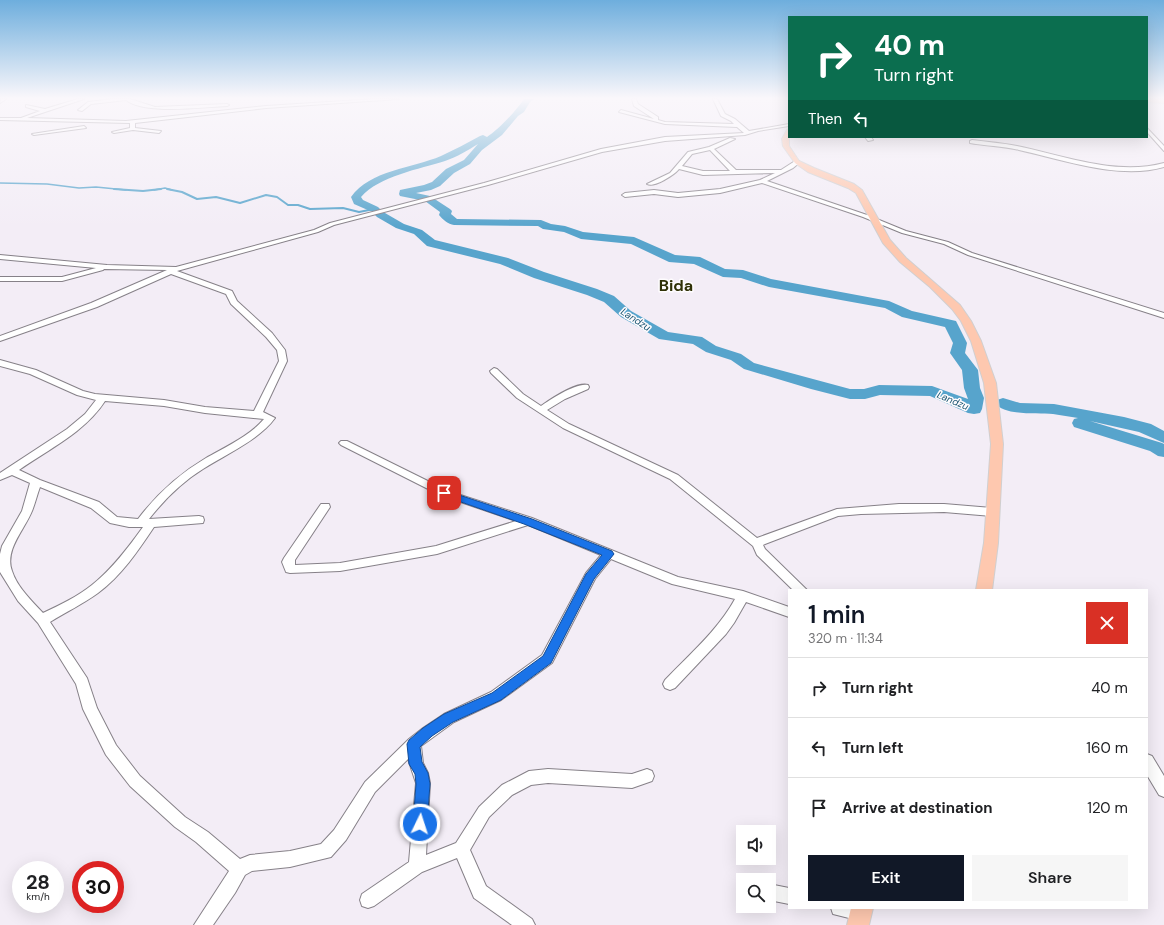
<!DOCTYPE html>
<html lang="en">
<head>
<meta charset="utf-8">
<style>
  :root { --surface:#fff; --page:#f6f6f6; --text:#202124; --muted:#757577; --line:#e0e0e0; --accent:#111827 }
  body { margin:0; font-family:"DM Sans",sans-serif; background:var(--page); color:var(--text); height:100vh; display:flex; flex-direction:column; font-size:15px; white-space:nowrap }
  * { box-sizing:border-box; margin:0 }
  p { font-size:13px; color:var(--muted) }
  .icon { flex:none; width:22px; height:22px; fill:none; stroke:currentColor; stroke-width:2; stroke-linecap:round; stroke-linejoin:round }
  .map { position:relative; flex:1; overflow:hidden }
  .side { position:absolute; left:788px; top:589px; width:360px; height:320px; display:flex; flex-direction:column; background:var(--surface); border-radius:0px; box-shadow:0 4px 16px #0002 }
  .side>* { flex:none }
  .guide { position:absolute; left:788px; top:16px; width:360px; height:122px; border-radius:0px; box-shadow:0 4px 16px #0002; background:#0b6e4f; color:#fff; overflow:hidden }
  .fabs { position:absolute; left:736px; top:825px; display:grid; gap:8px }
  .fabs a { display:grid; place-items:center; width:40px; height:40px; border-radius:0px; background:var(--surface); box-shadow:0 4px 16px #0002; font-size:20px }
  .speed { position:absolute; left:12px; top:861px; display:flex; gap:8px; font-size:20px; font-weight:700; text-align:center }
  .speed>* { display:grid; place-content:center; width:52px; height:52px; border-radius:50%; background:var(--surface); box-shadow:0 4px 16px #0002; line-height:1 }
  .speed small { font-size:10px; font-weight:400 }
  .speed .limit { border:6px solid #d22; background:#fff; color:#111 }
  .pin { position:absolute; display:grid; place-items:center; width:34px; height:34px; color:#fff; margin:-17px; border-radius:8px; box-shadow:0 2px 6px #0006 }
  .me { position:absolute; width:44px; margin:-22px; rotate:4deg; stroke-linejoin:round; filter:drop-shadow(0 0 3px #0008) }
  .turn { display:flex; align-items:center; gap:14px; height:84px; padding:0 20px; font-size:18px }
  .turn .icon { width:52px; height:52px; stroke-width:2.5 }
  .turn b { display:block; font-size:28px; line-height:34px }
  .then { display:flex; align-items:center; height:38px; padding:0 20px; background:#0003; gap:8px; font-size:15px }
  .round { display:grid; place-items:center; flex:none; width:42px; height:42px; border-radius:0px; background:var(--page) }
  .head { display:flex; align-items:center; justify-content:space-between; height:68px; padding:0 20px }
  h1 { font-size:24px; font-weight:600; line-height:30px; color:var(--accent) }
  .primary-button { display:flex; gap:8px; margin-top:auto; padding:8px 20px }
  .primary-button a { flex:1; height:46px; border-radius:0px; background:var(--accent); color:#fff; font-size:16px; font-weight:600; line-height:46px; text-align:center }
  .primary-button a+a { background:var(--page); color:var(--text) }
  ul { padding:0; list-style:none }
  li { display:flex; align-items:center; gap:12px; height:60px; padding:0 20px; border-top:1px solid var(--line) }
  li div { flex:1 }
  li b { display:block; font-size:15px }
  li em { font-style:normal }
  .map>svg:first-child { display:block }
</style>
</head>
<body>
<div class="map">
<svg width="1164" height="925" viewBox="0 0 1164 925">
  <rect width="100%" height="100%" fill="#f3edf6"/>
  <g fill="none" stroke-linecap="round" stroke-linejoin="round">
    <path stroke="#57a4cc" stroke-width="1.5" d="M 0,183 L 47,184 L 79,188 L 96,187 L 126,190
      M 154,190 L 165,188 L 172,190"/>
    <path stroke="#57a4cc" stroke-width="2" d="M 114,189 L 143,191 L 161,189
      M 167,189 L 182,192 L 197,199 L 216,197 L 240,203 L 266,195 L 277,197 L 288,205 L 298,205 L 310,209 L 343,208 L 359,212 L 374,209"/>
    <path fill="#57a4cc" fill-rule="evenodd" d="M 524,99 L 534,99 L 530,102 L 524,112 L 518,116 L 502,135 L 482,150 L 470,164 L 454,173 L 440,186 L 431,190 L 416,193 L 430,196 L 450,209 L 452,211 L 451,214 L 457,219 L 541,220 L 551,224 L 565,226 L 583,232 L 634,237 L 675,255 L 700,257 L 725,269 L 743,270 L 771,279 L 889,301 L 912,311 L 956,321 L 967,343 L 965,353 L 978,370 L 980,388 L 984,398 L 982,409 L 980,413 L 974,414 L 968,413 L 930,396 L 880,395 L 865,399 L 850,399 L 811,389 L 744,369 L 731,360 L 706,352 L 693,344 L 659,339 L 621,317 L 604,302 L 587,295 L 534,278 L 500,264 L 427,246 L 414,234 L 396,228 L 377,217 L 375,215 L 377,213 L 385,213 L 404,224 L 422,230 L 435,240 L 508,258 L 544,272 L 597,289 L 614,296 L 631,311 L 668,332 L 702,337 L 716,346 L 741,354 L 754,363 L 850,389 L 864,389 L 879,385 L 932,386 L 968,399 L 964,388 L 962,370 L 950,353 L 953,343 L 945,327 L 902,317 L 885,308 L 769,287 L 741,278 L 723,277 L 694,264 L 669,262 L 631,244 L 581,239 L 564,232 L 543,229 L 538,226 L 454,225 C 448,224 443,220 439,215 L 440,212 L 425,201 L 400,196 L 399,194 L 400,190 L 424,185 L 432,182 L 446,169 L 464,160 L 478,144 C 468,150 457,157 445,161 C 420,169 379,176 361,197 L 363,200 L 378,207 L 380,209 L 378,211 L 370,211 L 354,204 L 351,197 C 370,170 413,168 441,156 C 454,150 467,143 480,136 L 483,135 L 487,137 C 499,129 516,111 524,99 Z
      M 1003,398 L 1020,403 L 1054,404 L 1124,417 L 1151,424 L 1164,431 L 1164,443 L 1139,432 L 1090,421 L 1162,443 L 1164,444 L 1164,457 L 1158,456 L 1150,451 L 1074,427 L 1072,423 L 1074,419 L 1078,418 C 1070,417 1061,415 1053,414 C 1038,413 1004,416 995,403 L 997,400 Z"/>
    <g stroke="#868188" stroke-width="2">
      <path id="minor" d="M 1,99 L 6,99 L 0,103 Z
        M 78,99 L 84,99 L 27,118 L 126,121 L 266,106 L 375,99 L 399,99 L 266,108 L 135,123 L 135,128 L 161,131 L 159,133 L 133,130 L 114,133 L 112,132 L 130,128 L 130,123 L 0,120 L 0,118 L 21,118 L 40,111 L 26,107 L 26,105 L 45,109 Z
        M 113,99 L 130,99 L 155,107 L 227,104 L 229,105 L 227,106 C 202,107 146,115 126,100 L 91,104 L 82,111 L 78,110 L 88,102 Z
        M 632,99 L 636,99 L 638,104 L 658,117 L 658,120 L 665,122 L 734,124 L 731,121 L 721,116 L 713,99 L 717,99 L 725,114 L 735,119 L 749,131 L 789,124 L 789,126 L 758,131 L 745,135 L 665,141 L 602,152 L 488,185 L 334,225 L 318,232 L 177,271 L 232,291 L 237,301 L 272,333 L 285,350 L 287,361 L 263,412 L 275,418 C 259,440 225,455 203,469 C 182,482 164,500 149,519 L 199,516 L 203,517 L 204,520 L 203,523 L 154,527 C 138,551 121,576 98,593 C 83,604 66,612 50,622 L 87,678 L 97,708 L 116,745 L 140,776 L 185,817 L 208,832 L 240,859 L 250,855 L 290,851 L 321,844 L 334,830 L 365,782 L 409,739 L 423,728 L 444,714 L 491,692 L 542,655 L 586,573 L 601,555 L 528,525 L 437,554 L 340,571 L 290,573 L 286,572 L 282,562 L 284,558 L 321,504 L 329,504 L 330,507 L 295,560 L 295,565 L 340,563 L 436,546 L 516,521 L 440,495 L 341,445 L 339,443 L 341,441 L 347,441 L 448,491 L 532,518 L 678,577 L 743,591 L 789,607 L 789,617 L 746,602 L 734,623 L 726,634 L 675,688 L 670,690 L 665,688 L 663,684 L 665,680 C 690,654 718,630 735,599 L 672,584 L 611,559 L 595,579 L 552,663 L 501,700 L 454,722 L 421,746 L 423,763 L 428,773 L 430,783 L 426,855 L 456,843 L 479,807 L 502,785 L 529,771 L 548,769 L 632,774 L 647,769 L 652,771 L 654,776 L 652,781 L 632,788 L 548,783 L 531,785 L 512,795 L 489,817 L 470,850 L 486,886 L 532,919 L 535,925 L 512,925 L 474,898 L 457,858 L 422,872 L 374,906 L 368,908 L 362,906 L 360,900 L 362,894 L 409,862 L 416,783 L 408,759 L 375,792 L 346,840 L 331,857 L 290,867 L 252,871 L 245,875 L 235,893 L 213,925 L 194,925 L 229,871 L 196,842 L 175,827 L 130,786 L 106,755 L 83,709 L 76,684 L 38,623 L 18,601 L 0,572 L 0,554 L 2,546 L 22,511 L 30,483 L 12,475 L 0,480 L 0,473 L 67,429 L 85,414 L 96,400 L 77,395 L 30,374 L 0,366 L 0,360 L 36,370 L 83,391 L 95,394 L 164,400 L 205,407 L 254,411 L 279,361 L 277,350 L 266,337 L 231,304 L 226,294 L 171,274 L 97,307 L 0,341 L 0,336 L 91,303 L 167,270 L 104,269 L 103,270 L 62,281 L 0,281 L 0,277 L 62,277 L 96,268 L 0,259 L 0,255 L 107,265 L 176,267 L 314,230 L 330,223 L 484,183 L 601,149 L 665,137 L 744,133 L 737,127 L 665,124 L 619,112 L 621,110 L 654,119 L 634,106 ZM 105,401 L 164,406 L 205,413 L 264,419 C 250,436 225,447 206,458 C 179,474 157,494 138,519 L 117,517 L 99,502 L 40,480 L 19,470 C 49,449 85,432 105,401 ZM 40,487 L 91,508 L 110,523 L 129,527 L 143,527 C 128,548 112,569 92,585 C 77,597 60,605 43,613 C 32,601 17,587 12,571 C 4,550 25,529 32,511 C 35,504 37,495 40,487 Z
        M 84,126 L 86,128 L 34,135 L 32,134 Z
        M 1147,128 L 1164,146 L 1164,151 L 1147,132 Z
        M 865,137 L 871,137 L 873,140 L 868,141 Z
        M 730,138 L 735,139 L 714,149 L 736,170 L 781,170 L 795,161 L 799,161 L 799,163 L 793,168 L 767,181 L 867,215 L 906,231 L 948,242 L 972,253 L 1164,313 L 1164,318 L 968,255 L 944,244 L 902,233 L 863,217 L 762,183 L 720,193 L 678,197 L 654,194 L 625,197 L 622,195 L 625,193 L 654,190 L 678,193 L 720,189 L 760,180 L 775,173 L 703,175 L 679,169 C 674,175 654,188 647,184 L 670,173 L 688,152 L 709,147 ZM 710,150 L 730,171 L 703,171 L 682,166 L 692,154 Z
        M 972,140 C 987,142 1002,143 1017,146 C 1065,156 1116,176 1164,163 L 1164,167 C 1119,180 1064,160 1019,150 C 1003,146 986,146 970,143 L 970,141 Z
        M 494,368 L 497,369 L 523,394 L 541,406 C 551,399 577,382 588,385 L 589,387 L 588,389 L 565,399 L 547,410 L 569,424 L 678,475 L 757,538 L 837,509 L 899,504 L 944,504 L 992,508 L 996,509 L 997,512 L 996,515 L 992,516 L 944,512 L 861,514 L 838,516 L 765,544 L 763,545 L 765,549 L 807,590 L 793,590 L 757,555 L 753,546 L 670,479 L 563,428 L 517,398 L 491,373 L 490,371 Z
        M 1147,754 L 1152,756 L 1164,776 L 1164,797 L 1159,795 L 1147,775 Z
        M 769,884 L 789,888 L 789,904 L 769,900 Z
        M 831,908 L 867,908 L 869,913 L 867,919 L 861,921 L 833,914 Z"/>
    </g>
    <g stroke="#d0cfd0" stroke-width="2">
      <path id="major" d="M 1147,99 L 1164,99 L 1164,103 L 1147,102 Z
        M 789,129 L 789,146 L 799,161 L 814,168 L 854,184 L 862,190 L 890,240 L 906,258 L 960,305 L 971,321 L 981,341 L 996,383 L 1003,444 L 998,543 L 992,590 L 976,590 L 984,543 L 991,444 L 984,383 L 971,341 L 961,321 L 952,309 L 930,287 L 900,262 L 883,243 L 856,193 L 848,188 L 808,172 L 795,163 L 783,146 L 782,139 L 787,130 Z
        M 851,908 L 873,908 L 869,925 L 847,925 Z"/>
    </g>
    <use href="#minor" fill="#fff" fill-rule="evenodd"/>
    <use href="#major" fill="#fec8af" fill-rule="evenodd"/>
  </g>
  <linearGradient id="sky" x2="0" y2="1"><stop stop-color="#6eaedd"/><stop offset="0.43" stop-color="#faf7fb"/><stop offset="1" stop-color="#faf7fb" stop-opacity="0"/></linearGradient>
  <rect width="1164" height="228" fill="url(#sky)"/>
  <path fill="#1a73e8" stroke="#114b97" d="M 444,490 L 532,519 L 612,551 L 614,554 L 594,579 L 551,663 L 501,700 L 453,722 L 432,736 L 420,747 L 422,762 L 428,773 L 430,784 L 427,824 L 425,829 L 420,831 L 415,829 L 413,824 L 416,784 L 415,774 L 409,764 L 407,744 L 409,740 L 423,728 L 444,714 L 492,693 L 543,656 L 586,574 L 602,555 L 524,524 L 441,495 L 440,493 L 441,491 Z"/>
  <g text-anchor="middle" stroke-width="3" stroke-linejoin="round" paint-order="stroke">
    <g font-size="10" font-style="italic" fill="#185470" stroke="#fefcfe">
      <text transform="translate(636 319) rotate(33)" y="4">Landzu</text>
      <text transform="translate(953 400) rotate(23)" y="4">Landzu</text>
    </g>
    <g font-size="16" font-weight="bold" fill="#303107" stroke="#fefcfe">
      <text x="676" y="291">Bida</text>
    </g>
  </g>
</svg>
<div class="fabs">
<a><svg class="icon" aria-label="sound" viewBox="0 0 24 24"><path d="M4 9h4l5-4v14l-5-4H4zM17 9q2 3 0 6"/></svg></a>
<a><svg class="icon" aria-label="search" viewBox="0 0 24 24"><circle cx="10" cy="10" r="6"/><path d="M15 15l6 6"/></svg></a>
</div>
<div class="speed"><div>28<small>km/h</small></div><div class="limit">30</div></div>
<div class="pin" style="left:444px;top:493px;background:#d93025"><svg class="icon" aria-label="arrive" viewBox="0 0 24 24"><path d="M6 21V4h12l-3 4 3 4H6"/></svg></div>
<svg class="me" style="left:420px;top:824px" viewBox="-20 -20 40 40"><circle r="17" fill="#1a73e8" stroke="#fff" stroke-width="3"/><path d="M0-11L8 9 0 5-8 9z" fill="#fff"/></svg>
<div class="guide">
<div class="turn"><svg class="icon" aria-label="right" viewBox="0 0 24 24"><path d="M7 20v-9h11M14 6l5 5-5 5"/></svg><div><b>40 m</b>Turn right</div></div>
<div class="then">Then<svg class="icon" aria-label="left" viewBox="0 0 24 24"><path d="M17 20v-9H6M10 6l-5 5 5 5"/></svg></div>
</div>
<section class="side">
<div class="head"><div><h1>1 min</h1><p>320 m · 11:34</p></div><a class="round" style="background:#d93025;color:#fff"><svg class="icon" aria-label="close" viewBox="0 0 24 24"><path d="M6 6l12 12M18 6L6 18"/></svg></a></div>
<ul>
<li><svg class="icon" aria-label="right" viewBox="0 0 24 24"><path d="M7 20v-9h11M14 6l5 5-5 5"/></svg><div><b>Turn right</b></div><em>40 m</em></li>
<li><svg class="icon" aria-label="left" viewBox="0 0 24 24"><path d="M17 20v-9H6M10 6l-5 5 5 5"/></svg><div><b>Turn left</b></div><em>160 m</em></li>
<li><svg class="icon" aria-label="arrive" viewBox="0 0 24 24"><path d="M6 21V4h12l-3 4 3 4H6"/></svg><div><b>Arrive at destination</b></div><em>120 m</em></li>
</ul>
<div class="primary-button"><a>Exit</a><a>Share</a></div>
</section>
</div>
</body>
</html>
